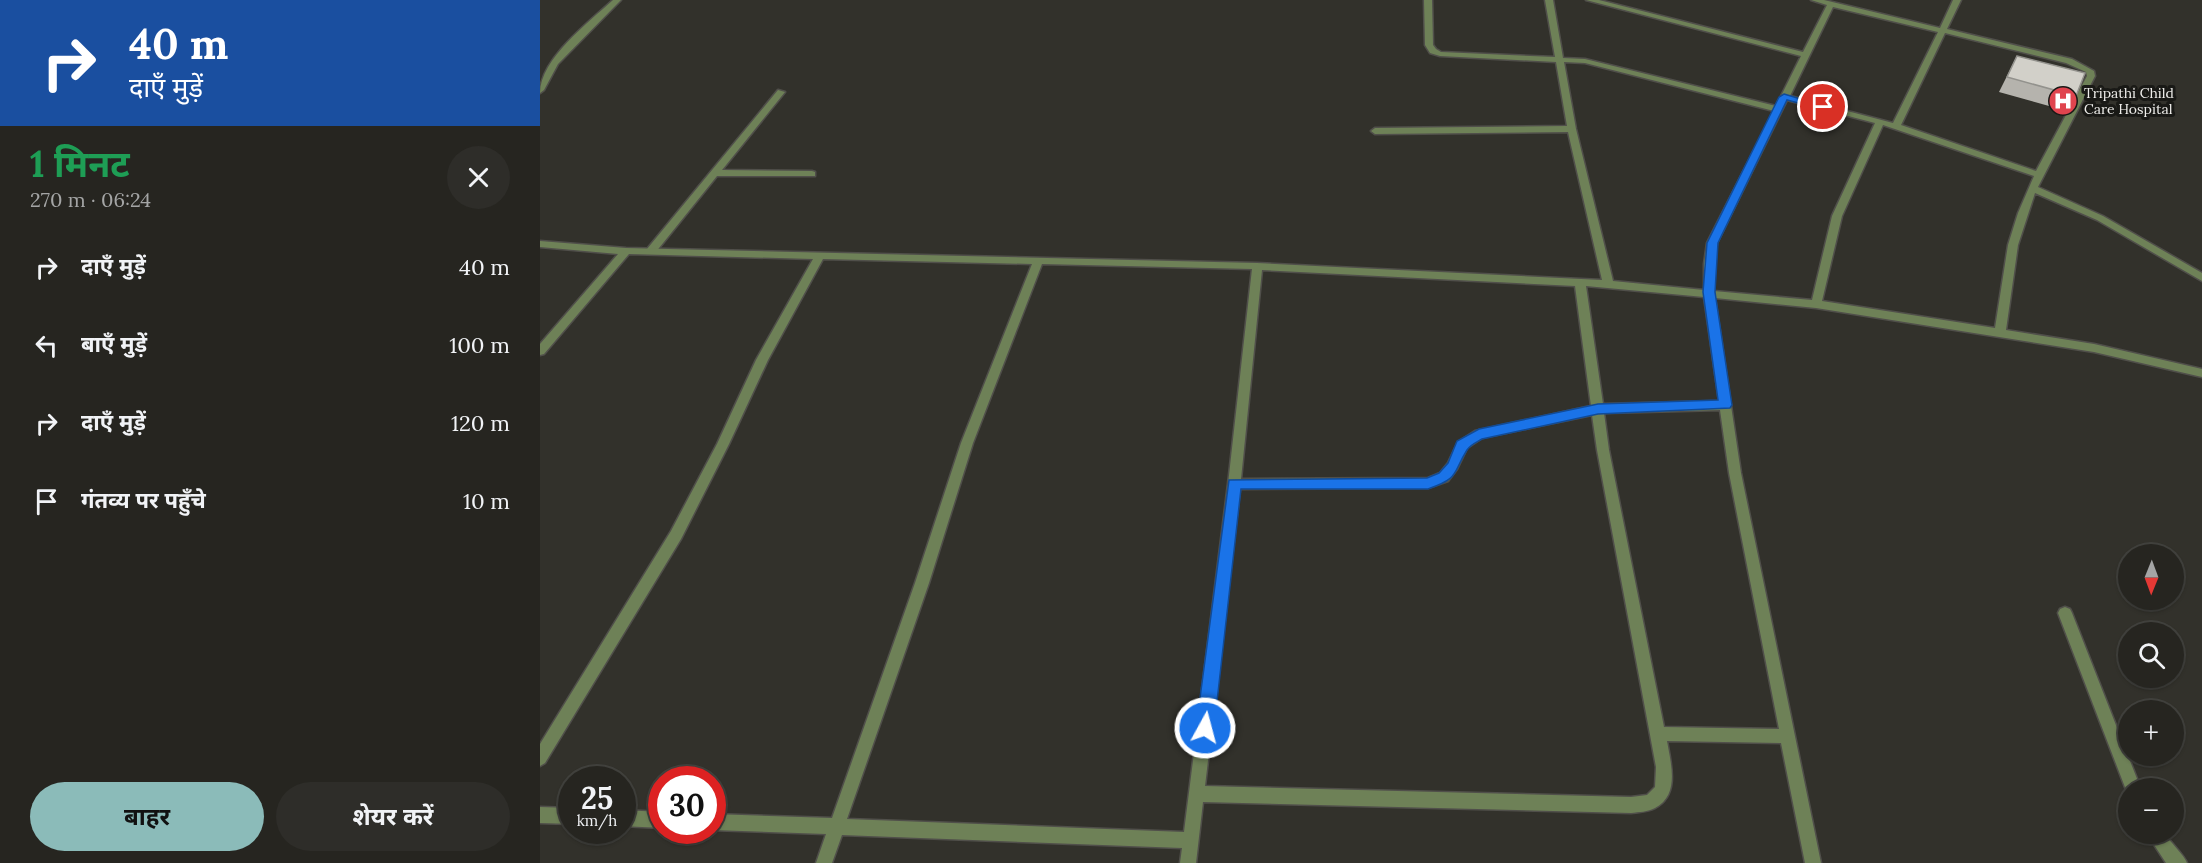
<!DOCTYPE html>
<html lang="hi">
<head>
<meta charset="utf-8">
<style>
  :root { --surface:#262520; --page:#2e2d29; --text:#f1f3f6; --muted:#a4a5a5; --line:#42423e; --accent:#8bbbb9 }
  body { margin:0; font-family:Lora,"Noto Sans Devanagari",serif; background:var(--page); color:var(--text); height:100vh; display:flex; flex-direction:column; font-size:22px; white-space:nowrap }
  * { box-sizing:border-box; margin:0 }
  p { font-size:20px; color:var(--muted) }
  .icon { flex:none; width:33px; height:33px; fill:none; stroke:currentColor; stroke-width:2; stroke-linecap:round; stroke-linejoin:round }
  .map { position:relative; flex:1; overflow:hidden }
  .details { display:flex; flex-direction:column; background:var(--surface); width:540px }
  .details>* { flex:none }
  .banner { background:#1a4fa0; color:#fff; overflow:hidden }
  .needle { width:39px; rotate:181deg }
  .fabs { position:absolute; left:1578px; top:544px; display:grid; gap:12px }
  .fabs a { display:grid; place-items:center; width:66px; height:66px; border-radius:50%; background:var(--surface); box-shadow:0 2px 4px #0004,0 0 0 2px var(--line); font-size:30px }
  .speed { position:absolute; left:18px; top:766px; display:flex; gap:12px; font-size:30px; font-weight:700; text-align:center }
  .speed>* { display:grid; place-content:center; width:78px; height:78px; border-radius:50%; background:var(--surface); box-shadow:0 2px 4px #0004,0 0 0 2px var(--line); line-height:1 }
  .speed small { font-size:15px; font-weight:400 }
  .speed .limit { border:9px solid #d22; background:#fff; color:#111 }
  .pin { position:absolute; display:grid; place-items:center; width:51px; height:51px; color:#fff; margin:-26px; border:3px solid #fff; border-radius:50%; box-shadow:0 2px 6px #0007 }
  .me { position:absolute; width:66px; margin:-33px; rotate:7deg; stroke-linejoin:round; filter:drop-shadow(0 0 4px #0008) }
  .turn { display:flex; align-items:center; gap:21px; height:126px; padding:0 30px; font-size:27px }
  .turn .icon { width:78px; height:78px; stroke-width:2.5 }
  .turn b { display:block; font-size:42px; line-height:51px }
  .round { display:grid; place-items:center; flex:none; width:63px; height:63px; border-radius:32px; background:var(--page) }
  .headline { display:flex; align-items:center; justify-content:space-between; height:102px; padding:0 30px }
  h1 { font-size:36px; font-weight:700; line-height:45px; color:#1e9e55 }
  .action { display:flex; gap:12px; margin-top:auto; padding:12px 30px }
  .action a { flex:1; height:69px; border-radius:36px; background:var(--accent); color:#111; font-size:24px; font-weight:700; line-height:69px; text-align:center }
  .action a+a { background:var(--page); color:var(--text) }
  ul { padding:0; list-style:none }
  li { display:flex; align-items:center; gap:18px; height:78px; padding:0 30px }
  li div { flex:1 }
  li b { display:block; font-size:22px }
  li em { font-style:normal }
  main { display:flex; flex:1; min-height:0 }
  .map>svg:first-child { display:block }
</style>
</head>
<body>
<main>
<section class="details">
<div class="banner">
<div class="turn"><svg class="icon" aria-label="right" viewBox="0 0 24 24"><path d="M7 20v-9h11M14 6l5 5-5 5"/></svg><div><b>40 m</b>दाएँ मुड़ें</div></div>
</div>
<div class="headline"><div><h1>1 मिनट</h1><p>270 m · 06:24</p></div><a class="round"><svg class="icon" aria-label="close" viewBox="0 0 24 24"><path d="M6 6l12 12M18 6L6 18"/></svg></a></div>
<ul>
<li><svg class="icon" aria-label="right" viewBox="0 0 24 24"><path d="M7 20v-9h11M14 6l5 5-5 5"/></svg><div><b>दाएँ मुड़ें</b></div><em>40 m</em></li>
<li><svg class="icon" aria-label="left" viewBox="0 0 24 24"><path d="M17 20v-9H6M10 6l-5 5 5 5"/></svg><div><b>बाएँ मुड़ें</b></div><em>100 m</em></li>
<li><svg class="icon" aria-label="right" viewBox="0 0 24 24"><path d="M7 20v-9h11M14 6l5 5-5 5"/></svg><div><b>दाएँ मुड़ें</b></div><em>120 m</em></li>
<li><svg class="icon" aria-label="arrive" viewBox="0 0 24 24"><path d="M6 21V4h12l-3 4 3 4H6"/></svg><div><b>गंतव्य पर पहुँचे</b></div><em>10 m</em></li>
</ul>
<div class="action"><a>बाहर</a><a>शेयर करें</a></div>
</section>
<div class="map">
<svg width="1662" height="863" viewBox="0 0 1662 863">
  <rect width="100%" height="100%" fill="#32312b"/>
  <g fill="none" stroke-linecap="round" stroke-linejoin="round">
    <g stroke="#504f4a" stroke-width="3">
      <path id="service" d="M 238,90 L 245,92 L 182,170 L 272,171 L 275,172 L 275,176 L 177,176 L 115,253 L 107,253 L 107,249 Z"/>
    </g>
    <g stroke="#504f4a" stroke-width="3">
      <path id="minor" d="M 73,0 L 81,0 L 18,64 L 4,90 L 0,93 C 0,59 49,22 73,0 Z
        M 884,0 L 892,0 L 893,45 L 896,49 L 901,52 L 1015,57 L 1005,0 L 1013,0 L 1023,58 L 1045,59 L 1236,106 L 1261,56 L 1046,0 L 1059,0 L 1263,52 L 1287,5 L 1271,0 L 1284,0 L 1400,28 L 1413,0 L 1421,0 L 1407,29 L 1532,59 L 1554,71 L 1555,76 L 1498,187 L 1563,216 L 1662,273 L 1662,281 L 1557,220 L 1495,193 L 1478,245 L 1466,330 L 1554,344 L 1662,369 L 1662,377 L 1554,352 L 1276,308 L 1175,298 L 1201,473 L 1281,863 L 1265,863 L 1241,743 L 1127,741 C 1131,764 1140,795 1115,808 C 1108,812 1099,812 1091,813 L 663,802 L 656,863 L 640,863 L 642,848 L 302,835 L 292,863 L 276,863 L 286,834 L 172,830 L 172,814 L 292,818 L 375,583 L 421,443 L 492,264 L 283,259 L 228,360 L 189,444 L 141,539 L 5,763 L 0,766 L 0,744 L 131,531 L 177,444 L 216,360 L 273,259 L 89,254 L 4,354 L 0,355 L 0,344 L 78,254 L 0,247 L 0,241 L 86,248 L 717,263 L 1062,280 L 1028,132 L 835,134 L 831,131 L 835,128 L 1027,126 L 1016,62 L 900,56 L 890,53 L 885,45 ZM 1293,7 L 1398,32 L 1353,123 L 1250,96 ZM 1405,33 L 1526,63 L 1546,72 L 1547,76 L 1496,171 L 1361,125 ZM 1024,62 L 1045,63 L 1234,111 L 1167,243 L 1164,264 L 1164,290 L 1073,281 L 1036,129 ZM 1247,100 L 1335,123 L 1292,216 L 1272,300 L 1174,291 L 1174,264 L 1177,243 ZM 1343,125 L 1494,176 L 1478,213 L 1468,245 L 1455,328 L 1282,301 L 1302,216 ZM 502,264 L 712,269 L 688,484 L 644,832 L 307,819 L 389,583 L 433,443 ZM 722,270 L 1035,286 L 1051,406 L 935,431 L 918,442 L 908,463 L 900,473 L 888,478 L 701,479 ZM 1046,286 L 1164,297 L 1179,401 L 1063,404 ZM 1180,410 L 1189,473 L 1239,729 L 1124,727 L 1069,450 L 1064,413 ZM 1052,415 L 1057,450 L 1116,767 L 1115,787 L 1107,795 L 1091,797 L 665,786 L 700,489 L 888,488 L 908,481 L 917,469 L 927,448 L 942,438 Z
        M 1525,607 L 1530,609 L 1532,613 L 1601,789 L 1588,789 L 1588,795 L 1518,613 L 1520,609 Z
        M 0,807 L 32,808 L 32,824 L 0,823 Z
        M 82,810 L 122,812 L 122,828 L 82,826 Z
        M 1607,834 L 1625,834 C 1631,843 1644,855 1647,863 L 1626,863 Z"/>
    </g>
    <use href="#service" fill="#6e8157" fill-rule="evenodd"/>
    <use href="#minor" fill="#6e8157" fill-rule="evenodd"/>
  </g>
  <path fill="#b5b3ad" d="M 1477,56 L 1536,96 L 1527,111 L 1459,92 Z"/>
  <path fill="#d2d0c9" stroke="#93928d" stroke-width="1.5" d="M 1477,56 L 1545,73 L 1536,96 L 1467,77 Z"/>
  <path fill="#1a73e8" stroke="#114b97" stroke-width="1.5" d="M 1244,94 L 1288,107 L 1283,110 L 1247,100 L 1178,243 L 1175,292 L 1192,405 L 1190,408 L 1058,414 L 942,439 C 937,442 930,445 927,450 C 912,474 920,478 888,489 L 701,489 L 674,728 L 671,733 L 665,736 L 659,733 L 656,728 L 689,480 L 887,478 L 899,473 L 908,463 L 917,441 L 939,429 L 1058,404 L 1178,400 L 1163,292 L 1167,243 L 1239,97 Z"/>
  <defs>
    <g id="hospital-disc" transform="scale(1.5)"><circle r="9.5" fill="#e0444e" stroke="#191916"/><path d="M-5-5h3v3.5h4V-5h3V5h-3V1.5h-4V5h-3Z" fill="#fff"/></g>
  </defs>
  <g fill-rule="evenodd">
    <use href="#hospital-disc" x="1523" y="101"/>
  </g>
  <g text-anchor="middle" stroke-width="6" stroke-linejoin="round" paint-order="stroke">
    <g font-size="14" fill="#f0efec" stroke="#191916" text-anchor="start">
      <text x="1544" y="98">Tripathi Child<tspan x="1544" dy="16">Care Hospital</tspan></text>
    </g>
  </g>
</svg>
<div class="fabs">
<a><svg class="needle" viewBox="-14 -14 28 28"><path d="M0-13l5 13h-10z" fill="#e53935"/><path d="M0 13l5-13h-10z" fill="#a4a5a5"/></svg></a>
<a><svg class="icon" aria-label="search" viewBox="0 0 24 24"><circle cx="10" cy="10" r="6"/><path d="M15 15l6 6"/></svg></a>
<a>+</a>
<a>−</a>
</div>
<div class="speed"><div>25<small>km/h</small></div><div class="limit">30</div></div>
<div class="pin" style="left:1283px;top:107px;background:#d93025"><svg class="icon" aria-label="arrive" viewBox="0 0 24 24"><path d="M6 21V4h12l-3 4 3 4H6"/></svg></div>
<svg class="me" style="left:665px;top:728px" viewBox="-20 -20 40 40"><circle r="17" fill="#1a73e8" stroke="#fff" stroke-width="3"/><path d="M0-11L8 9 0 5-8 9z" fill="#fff"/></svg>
</div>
</main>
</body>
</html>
